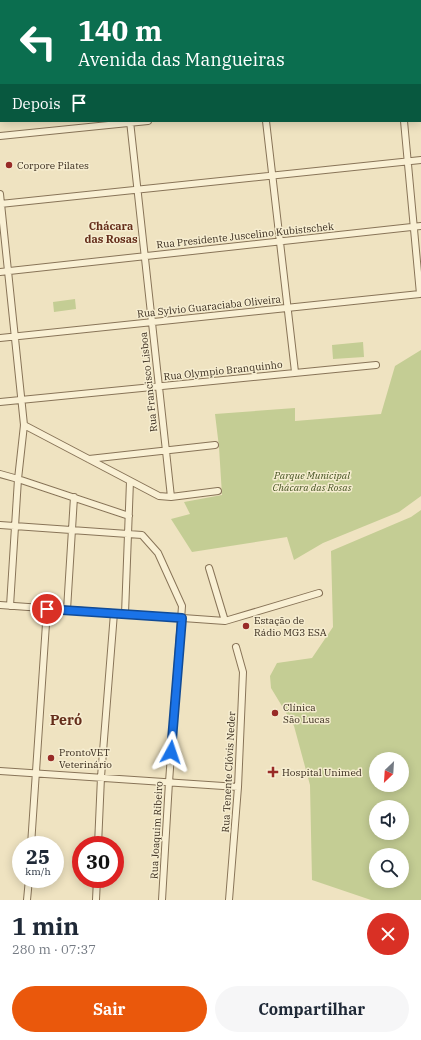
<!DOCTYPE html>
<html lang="pt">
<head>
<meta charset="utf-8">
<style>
  :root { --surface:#fff; --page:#f6f6f7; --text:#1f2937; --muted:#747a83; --accent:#ea580c }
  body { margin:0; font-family:"IBM Plex Serif",serif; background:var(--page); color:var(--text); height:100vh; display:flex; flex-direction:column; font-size:15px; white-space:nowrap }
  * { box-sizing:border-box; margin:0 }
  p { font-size:13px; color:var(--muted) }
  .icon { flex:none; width:22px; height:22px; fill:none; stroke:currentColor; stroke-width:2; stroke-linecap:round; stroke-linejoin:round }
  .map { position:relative; height:900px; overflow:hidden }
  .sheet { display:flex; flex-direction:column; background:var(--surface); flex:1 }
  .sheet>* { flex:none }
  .hud { position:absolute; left:0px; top:0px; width:421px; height:122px; box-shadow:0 2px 10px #0003; background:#0b6e4f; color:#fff; overflow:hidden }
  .needle { width:26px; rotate:205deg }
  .tools { position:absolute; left:369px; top:752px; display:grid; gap:8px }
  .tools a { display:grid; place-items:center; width:40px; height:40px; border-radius:50%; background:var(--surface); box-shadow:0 2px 10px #0003; font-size:20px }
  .speed { position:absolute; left:12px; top:836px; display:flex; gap:8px; font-size:20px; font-weight:700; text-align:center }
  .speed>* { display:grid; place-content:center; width:52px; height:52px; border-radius:50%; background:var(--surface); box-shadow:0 2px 10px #0003; line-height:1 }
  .speed small { font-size:10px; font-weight:400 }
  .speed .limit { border:6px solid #d22; background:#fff; color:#111 }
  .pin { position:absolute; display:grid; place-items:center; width:34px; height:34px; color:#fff; margin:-17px; border:2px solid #fff; border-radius:50%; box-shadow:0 1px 4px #0007 }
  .me { position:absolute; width:44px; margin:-22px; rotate:5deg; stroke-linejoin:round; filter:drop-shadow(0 0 3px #0008) }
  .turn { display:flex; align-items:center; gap:14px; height:84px; padding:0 12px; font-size:18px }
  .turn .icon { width:52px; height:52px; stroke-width:2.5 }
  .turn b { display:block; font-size:28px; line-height:34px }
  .then { display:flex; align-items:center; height:38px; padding:0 12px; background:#0003; gap:8px; font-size:15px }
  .round { display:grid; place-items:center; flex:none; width:42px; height:42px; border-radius:21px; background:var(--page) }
  .overview { display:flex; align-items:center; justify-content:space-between; height:68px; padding:0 12px }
  h1 { font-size:24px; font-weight:800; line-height:30px }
  .button { display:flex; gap:8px; margin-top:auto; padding:8px 12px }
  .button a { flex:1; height:46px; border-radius:24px; background:var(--accent); color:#fff; font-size:16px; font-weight:800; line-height:46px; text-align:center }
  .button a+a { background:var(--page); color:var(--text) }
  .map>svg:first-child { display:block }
</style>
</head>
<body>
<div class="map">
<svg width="421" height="900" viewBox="0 0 421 900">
  <rect width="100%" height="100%" fill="#efe3c1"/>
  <path fill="#c4cd94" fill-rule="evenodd" d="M 75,299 L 76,309 L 54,312 L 53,302 Z
    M 363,342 L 364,357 L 333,359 L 332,345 Z
    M 421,350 L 421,496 L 399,512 L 323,543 L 294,560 L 287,537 L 192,552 L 171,519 L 190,514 L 184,502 L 222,495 L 219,447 L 215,414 L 295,408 L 295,421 L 381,414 L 395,366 Z
    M 421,510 L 421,900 L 371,900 L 312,880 L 310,785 L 294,726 L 271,688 L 270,676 L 277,663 L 312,658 L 333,627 L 331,551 L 411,517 ZM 376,759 L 402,759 L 402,785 L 376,785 ZM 376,807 L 402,807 L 402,833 L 376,833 ZM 376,855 L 402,855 L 402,881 L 376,881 Z"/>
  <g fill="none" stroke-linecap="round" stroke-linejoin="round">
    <g stroke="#887458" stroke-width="8">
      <path id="minor" d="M 41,0 L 42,1
        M 118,0 L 118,1
        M 207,0 L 211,1
        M 352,1 L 359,0
        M 0,22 L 1,22
        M 420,34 L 421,34
        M 0,78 L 1,78
        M 420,92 L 421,92
        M 130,121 L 171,497
        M 266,121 L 295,372
        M 0,136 L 148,121
        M 0,194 L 24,425 L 18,479 L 10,606
        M 0,204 L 421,160
        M 0,272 L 421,226
        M 0,338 L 420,294 L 404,121
        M 0,402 L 376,365
        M 24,425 L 159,496 L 171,497 L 218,491
        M 89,459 L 215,445
        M 0,474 L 18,479 L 129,516
        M 0,525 L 142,535 L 158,553 L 182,606 L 169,782 L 162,900
        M 209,568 L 225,621
        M 0,605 L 225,621 L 319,593
        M 67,610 L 74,497
        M 125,614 L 130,481
        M 0,771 L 238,787
        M 31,845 L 47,609
        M 98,845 L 101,777 L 114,613
        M 27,900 L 29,879
        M 96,900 L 97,879
        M 229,900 L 238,787 L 243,672 L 236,647"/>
    </g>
    <use href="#minor" stroke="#f9f0d4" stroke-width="6"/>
  </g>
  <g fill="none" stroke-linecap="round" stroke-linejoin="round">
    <g stroke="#114b97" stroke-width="10">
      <path id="route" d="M 47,609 L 182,618 L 171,752"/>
    </g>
    <use href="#route" stroke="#1a73e8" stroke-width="7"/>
  </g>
  <g fill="#982b27" stroke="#f6edd0" stroke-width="1.5">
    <circle cx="9" cy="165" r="4"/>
    <circle cx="246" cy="626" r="4"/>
    <circle cx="275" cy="713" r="4"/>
    <circle cx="51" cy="758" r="4"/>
    <path d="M271 766h4v4h4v4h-4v4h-4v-4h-4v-4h4z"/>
  </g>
  <g text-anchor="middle" stroke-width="3" stroke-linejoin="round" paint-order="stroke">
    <g font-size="10" fill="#382b1d" stroke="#f6edd0" text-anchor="start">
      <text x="17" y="169">Corpore Pilates</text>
      <text x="254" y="624">Estação de<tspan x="254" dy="12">Rádio MG3 ESA</tspan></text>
      <text x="283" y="711">Clínica<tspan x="283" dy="12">São Lucas</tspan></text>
      <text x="59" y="756">ProntoVET<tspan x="59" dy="12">Veterinário</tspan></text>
      <text x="282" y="776">Hospital Unimed</text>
    </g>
    <g font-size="10" fill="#382b1d" stroke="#f6edd0">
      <text transform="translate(245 235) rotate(-6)" y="4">Rua Presidente Juscelino Kubistschek</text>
      <text transform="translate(209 306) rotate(-6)" y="4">Rua Sylvio Guaraciaba Oliveira</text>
      <text transform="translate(223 370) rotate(-6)" y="4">Rua Olympio Branquinho</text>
      <text transform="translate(148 382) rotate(-96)" y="4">Rua Francisco Lisboa</text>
      <text transform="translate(228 772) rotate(-87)" y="4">Rua Tenente Clóvis Neder</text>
      <text transform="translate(156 830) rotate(-87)" y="4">Rua Joaquim Ribeiro</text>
    </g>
    <g font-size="10" font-style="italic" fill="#465423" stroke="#f6edd0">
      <text x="312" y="479">Parque Municipal<tspan x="312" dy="12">Chácara das Rosas</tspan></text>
    </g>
    <g font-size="11" font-weight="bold" fill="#652e1b" stroke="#f6edd0">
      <text x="111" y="230">Chácara<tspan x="111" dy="13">das Rosas</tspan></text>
    </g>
    <g font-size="14" font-weight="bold" fill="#652e1b" stroke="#f6edd0">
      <text x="66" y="725">Peró</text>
    </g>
  </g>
</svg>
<div class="tools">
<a><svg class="needle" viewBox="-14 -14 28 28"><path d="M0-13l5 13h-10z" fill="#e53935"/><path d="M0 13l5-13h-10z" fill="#747a83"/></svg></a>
<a><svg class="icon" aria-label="sound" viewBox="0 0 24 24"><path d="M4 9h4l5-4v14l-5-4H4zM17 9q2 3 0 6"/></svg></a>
<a><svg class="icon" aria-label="search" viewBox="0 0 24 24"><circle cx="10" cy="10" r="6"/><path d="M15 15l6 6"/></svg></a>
</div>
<div class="speed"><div>25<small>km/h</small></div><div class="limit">30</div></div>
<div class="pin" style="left:47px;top:609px;background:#d93025"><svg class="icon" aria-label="arrive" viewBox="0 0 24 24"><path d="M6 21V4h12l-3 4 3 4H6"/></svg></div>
<svg class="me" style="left:171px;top:752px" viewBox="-20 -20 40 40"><path d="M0-17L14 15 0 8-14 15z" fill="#1a73e8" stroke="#fff" stroke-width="4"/></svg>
<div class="hud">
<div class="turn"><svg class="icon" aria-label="left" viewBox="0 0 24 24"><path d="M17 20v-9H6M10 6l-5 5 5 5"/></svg><div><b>140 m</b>Avenida das Mangueiras</div></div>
<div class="then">Depois<svg class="icon" aria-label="arrive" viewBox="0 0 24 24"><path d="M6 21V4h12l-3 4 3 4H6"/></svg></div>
</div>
</div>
<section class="sheet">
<div class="overview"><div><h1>1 min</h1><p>280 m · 07:37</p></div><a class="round" style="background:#d93025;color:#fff"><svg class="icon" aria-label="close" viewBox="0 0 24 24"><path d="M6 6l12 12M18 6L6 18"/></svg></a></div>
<div class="button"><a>Sair</a><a>Compartilhar</a></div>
</section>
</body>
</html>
